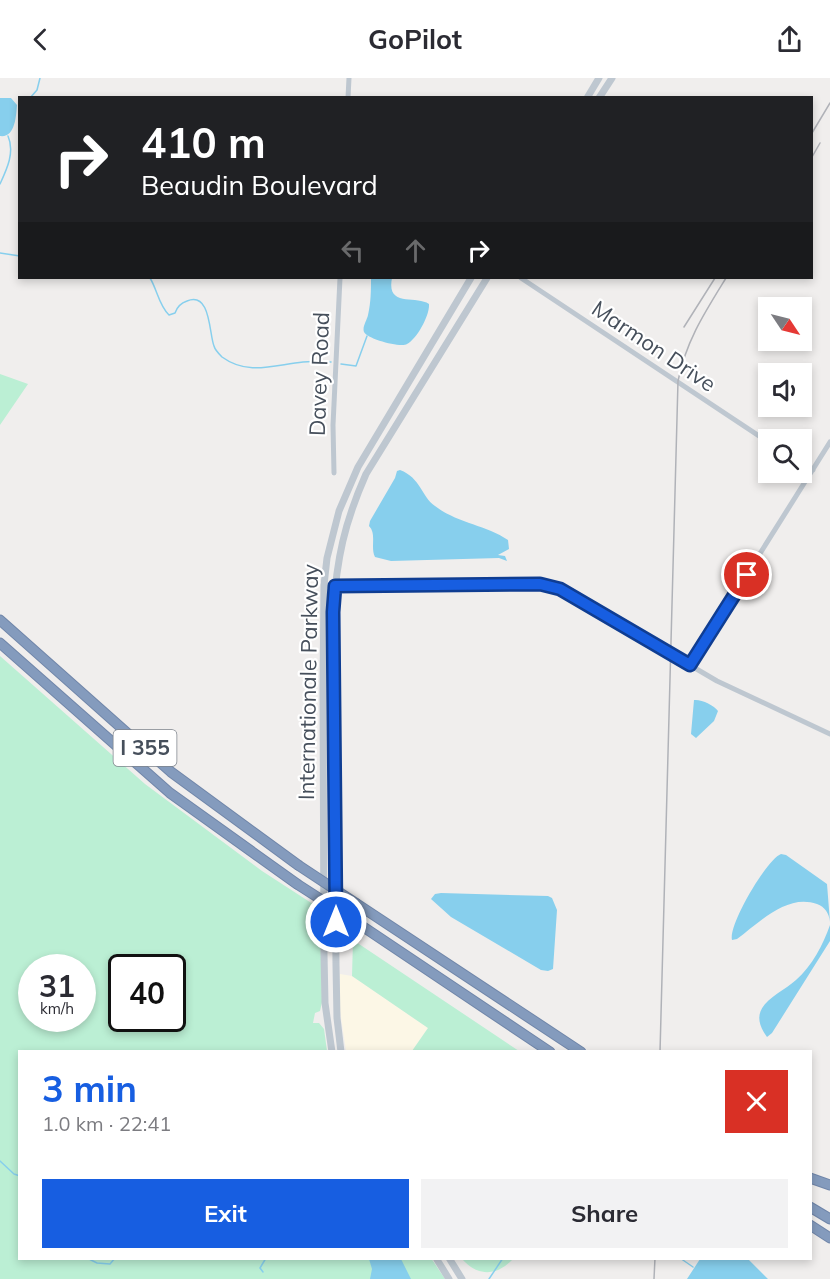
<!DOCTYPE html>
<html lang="en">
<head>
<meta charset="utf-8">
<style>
  :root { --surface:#fff; --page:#f2f2f3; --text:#2b2b33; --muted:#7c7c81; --accent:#175ee1 }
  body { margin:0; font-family:Mulish,sans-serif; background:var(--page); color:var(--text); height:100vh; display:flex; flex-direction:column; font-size:22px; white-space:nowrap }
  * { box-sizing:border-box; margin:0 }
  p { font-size:20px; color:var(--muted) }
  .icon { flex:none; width:33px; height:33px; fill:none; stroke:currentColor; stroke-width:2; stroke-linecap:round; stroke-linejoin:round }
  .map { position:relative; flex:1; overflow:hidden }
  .side { position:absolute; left:18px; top:972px; width:794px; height:210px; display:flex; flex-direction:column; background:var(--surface); border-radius:0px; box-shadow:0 3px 9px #0003 }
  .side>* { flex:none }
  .banner { position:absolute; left:18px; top:18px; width:795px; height:183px; border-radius:0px; box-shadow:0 3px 9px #0003; background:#202124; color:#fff; overflow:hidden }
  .needle { width:39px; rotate:125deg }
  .fabs { position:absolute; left:758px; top:219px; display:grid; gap:12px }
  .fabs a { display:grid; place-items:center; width:54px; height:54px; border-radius:0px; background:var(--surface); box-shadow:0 3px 9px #0003; font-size:30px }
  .speed { position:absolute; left:18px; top:876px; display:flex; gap:12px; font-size:30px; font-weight:700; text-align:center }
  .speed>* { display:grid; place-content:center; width:78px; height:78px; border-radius:50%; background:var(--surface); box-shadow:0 3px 9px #0003; line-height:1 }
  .speed small { font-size:15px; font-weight:400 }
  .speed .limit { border:3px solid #111; border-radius:9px; background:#fff; color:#111 }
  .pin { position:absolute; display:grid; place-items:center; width:51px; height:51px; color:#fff; margin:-26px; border:3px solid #fff; border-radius:50%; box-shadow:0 2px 6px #0007 }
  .me { position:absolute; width:66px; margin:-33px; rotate:0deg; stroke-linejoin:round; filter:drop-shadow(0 0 4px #0008) }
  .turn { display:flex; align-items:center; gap:21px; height:126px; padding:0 24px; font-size:27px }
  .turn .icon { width:78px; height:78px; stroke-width:2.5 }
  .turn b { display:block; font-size:42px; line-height:51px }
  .lanes { display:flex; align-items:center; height:57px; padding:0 24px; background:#0003; justify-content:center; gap:30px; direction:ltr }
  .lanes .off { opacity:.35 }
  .round { display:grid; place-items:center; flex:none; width:63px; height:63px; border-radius:0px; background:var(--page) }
  .overview { display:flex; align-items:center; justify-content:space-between; height:102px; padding:0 24px }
  h1 { font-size:36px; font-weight:700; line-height:45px; color:var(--accent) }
  .cta { display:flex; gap:12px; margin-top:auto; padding:12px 24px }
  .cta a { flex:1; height:69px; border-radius:0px; background:var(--accent); color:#fff; font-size:24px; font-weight:700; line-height:69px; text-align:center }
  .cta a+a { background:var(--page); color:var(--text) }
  header { display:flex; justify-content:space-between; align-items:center; height:78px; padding:0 24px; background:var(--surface); font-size:27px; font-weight:700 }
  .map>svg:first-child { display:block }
</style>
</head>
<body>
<header><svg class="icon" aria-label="back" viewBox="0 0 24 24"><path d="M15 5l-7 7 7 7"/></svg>GoPilot<svg class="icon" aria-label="share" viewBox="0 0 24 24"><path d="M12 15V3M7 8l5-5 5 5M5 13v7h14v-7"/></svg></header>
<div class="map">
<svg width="830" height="1201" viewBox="0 0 830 1201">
  <rect width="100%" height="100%" fill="#f0eeed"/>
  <path fill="#fcf7e6" d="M 340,896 L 352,898 L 428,950 L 412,973 L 346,973 L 340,933 Z"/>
  <path fill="#bbefd4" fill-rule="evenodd" d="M 0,296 L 28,306 L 0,347 Z
    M 0,578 L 145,706 L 262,793 L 316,828 L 320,837 L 322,924 L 320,933 L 315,935 L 313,945 L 319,945 L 324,951 L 327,973 L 20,974 L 20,1180 L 431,1180 L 445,1201 L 0,1201 ZM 32,890 L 82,890 L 82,940 L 32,940 ZM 122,890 L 172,890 L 172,940 L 122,940 Z
    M 353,862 L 519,973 L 412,973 L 428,950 L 352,898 Z
    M 462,1181 L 513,1181 C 497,1198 478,1199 462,1181 Z"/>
  <path fill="#87cfed" d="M 0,20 L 11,20 L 17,27 C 16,39 15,60 0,58 Z
    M 371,200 L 392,200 C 386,230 416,217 429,226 C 430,237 417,261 407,266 C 401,270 367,261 364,254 C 362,249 367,242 368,237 C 371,224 371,212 371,200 Z
    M 400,392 C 421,400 421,418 435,428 C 457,445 486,447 508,462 L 509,471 L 498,477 L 505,478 L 507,483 L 499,480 L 391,483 L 375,479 C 370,469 377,456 369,448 L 370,443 L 395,400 L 397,393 Z
    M 694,622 C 701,621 714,627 718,633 L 714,643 L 696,660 L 691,656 Z
    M 781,776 L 786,777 L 827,806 L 830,844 C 829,835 825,829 817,826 C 787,815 759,845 737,861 L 732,862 C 728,847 767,781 781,776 Z
    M 441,815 L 548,818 L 552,820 L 557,832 L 553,891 L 548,893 L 541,892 L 451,839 L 431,821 L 435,816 Z
    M 830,847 L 830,863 L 772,955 L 767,959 C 744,928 778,918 796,902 C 812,888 823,867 830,847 Z
    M 369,1181 L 401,1181 L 411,1201 L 370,1201 L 372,1191 Z
    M 700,1181 L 748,1181 L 768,1201 L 687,1201 Z"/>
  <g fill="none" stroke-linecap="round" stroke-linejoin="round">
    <path stroke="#87cfed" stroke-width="1.5" d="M 30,20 L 37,12 L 40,0
      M 0,106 C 7,91 15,74 8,58
      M 0,175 L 20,178
      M 150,200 C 157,211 159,228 169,237 L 175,235 C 177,229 181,225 187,223 C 211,213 209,256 214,268 C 215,272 219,276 222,279 C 248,298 274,287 303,284 C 312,283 321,284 331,284
      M 341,286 L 356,288 L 367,258
      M 0,1083 L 14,1096 L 20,1098
      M 87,1180 L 97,1185 L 110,1186 L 115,1180
      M 680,1180 L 693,1189
      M 263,1194 L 260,1190 L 266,1180
      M 489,1201 L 503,1180"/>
    <g stroke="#7086a9" stroke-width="11">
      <path id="motorway" d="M 0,542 L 171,694 L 298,787
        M 0,565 L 170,715 L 297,806
        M 357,826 L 581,974
        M 356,844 L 550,974
        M 810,1100 L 830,1107
        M 810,1129 L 830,1141
        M 810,1147 L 830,1160"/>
    </g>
    <path stroke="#bec7d0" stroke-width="5" d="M 348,20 L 349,0
      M 521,200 L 768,364
      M 801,385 L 813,392
      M 334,395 L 333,347 L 340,200
      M 324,507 L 335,508 L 540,506 L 560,511 L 572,518 L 717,603 L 830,656
      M 690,587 L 830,364"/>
    <path stroke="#bec7d0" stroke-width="7" d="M 587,20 L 599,0
      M 599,20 L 612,0
      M 332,974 L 325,925 L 324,876 L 323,610 L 324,507 L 327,480 L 339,433 L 358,389 L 471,200
      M 341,974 L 337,940 L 336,887 L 333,534 C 337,480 344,446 366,396 L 487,200
      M 436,1180 L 449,1201
      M 449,1180 L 462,1201"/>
    <use href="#motorway" stroke="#849bbd" stroke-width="9"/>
    <path stroke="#b0b2b8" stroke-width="1.5" d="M 812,55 L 830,25
      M 812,79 L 820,65
      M 684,249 L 715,200
      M 660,974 L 678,303 C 686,263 705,234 726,200
      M 654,1201 L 655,1180"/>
    <g stroke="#7086a9" stroke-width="11" stroke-linecap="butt">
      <path id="motorway-bridge" d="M 298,787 L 357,826
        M 297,806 L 356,844"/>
    </g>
    <use href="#motorway-bridge" stroke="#849bbd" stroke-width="9"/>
  </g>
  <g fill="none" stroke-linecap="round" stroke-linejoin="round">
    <g stroke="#0f3d92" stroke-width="15">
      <path id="route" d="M 336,844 L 333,534 L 335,508 L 540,506 L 560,511 L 690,587 L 747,497"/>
    </g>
    <use href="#route" stroke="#175ee1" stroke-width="10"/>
  </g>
  <g text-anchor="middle" stroke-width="4.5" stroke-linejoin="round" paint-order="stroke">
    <rect fill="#fff" stroke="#7e848c" stroke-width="1.5" x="113.5" y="652" width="63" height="36" rx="4.5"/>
    <g font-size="21" font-weight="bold" fill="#464f5b">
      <text x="145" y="677">I 355</text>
    </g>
    <g font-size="22" fill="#464f5b" stroke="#fff">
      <text transform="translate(654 268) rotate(34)" y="8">Marmon Drive</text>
      <text transform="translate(319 296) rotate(-88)" y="8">Davey Road</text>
      <text transform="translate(308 604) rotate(-89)" y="8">Internationale Parkway</text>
    </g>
  </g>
</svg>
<div class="fabs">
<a><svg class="needle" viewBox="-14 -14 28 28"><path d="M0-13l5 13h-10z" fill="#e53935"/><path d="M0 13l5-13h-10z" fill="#7c7c81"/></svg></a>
<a><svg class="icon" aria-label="sound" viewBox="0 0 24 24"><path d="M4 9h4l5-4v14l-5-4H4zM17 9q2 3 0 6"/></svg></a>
<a><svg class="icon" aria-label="search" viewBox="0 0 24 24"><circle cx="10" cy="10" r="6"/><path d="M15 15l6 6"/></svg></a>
</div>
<div class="speed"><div>31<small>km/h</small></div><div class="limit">40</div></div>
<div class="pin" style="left:747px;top:497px;background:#d93025"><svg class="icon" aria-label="arrive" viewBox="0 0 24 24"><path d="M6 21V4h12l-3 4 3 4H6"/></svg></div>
<svg class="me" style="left:336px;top:844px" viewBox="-20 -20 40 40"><circle r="17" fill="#175ee1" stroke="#fff" stroke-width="3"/><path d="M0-11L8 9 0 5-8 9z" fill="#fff"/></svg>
<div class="banner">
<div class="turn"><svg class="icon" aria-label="right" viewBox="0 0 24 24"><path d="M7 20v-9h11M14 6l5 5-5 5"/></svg><div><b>410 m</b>Beaudin Boulevard</div></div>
<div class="lanes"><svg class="icon off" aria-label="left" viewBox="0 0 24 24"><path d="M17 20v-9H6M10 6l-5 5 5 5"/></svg><svg class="icon off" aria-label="ahead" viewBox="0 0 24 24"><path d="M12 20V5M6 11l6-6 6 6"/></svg><svg class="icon" aria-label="right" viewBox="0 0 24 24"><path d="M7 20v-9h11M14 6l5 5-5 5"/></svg></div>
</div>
<section class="side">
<div class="overview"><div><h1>3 min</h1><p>1.0 km · 22:41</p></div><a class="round" style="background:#d93025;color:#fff"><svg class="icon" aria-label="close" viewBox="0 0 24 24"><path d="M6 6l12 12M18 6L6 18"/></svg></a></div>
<div class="cta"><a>Exit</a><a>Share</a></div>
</section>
</div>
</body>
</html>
